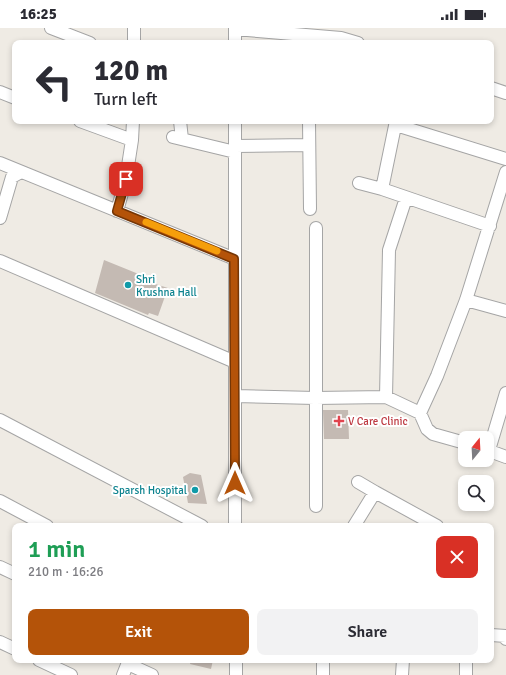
<!DOCTYPE html>
<html lang="en">
<head>
<meta charset="utf-8">
<style>
  :root { --surface:#fff; --page:#f2f2f3; --text:#2b2b33; --muted:#7c7c81; --accent:#b45309 }
  body { margin:0; font-family:Signika,sans-serif; background:var(--page); color:var(--text); height:100vh; display:flex; flex-direction:column; font-size:15px; white-space:nowrap }
  * { box-sizing:border-box; margin:0 }
  p { font-size:13px; color:var(--muted) }
  .icon { flex:none; width:22px; height:22px; fill:none; stroke:currentColor; stroke-width:2; stroke-linecap:round; stroke-linejoin:round }
  .map { position:relative; flex:1; overflow:hidden }
  .details { position:absolute; left:12px; top:495px; width:482px; height:140px; display:flex; flex-direction:column; background:var(--surface); border-radius:8px; box-shadow:0 2px 6px #0003 }
  .details>* { flex:none }
  .guide { position:absolute; left:12px; top:12px; width:482px; height:84px; border-radius:8px; box-shadow:0 2px 6px #0003; background:#fff; color:var(--text); overflow:hidden }
  .needle { width:26px; rotate:18deg }
  .controls { position:absolute; left:458px; top:403px; display:grid; gap:8px }
  .controls a { display:grid; place-items:center; width:36px; height:36px; border-radius:8px; background:var(--surface); box-shadow:0 2px 6px #0003; font-size:20px }
  .pin { position:absolute; display:grid; place-items:center; width:34px; height:34px; color:#fff; margin:-17px; border-radius:8px; box-shadow:0 2px 6px #0006 }
  .me { position:absolute; width:44px; margin:-22px; rotate:0deg; stroke-linejoin:round; filter:drop-shadow(0 0 3px #0008) }
  .turn { display:flex; align-items:center; gap:14px; height:84px; padding:0 16px; font-size:18px }
  .turn .icon { width:52px; height:52px; stroke-width:2.5 }
  .turn b { display:block; font-size:28px; line-height:34px }
  .round { display:grid; place-items:center; flex:none; width:42px; height:42px; border-radius:8px; background:var(--page) }
  .summary { display:flex; align-items:center; justify-content:space-between; height:68px; padding:0 16px }
  h1 { font-size:24px; font-weight:600; line-height:30px; color:#1e9e55 }
  .primary-button { display:flex; gap:8px; margin-top:auto; padding:8px 16px }
  .primary-button a { flex:1; height:46px; border-radius:8px; background:var(--accent); color:#fff; font-size:16px; font-weight:600; line-height:46px; text-align:center }
  .primary-button a+a { background:var(--page); color:var(--text) }
  .status { display:flex; justify-content:space-between; align-items:center; height:28px; padding:0 20px; background:var(--surface); direction:ltr }
  .status svg { height:11px; fill:currentColor }
  .map>svg:first-child { display:block }
</style>
</head>
<body>
<div class="status"><b>16:25</b><svg viewBox="0 0 49 12"><path d="M0 12V9h3v3zM5 12V6h3v6zM10 12V3h3v9zM15 12V0h3v12zM26 1h20v11H26zM47 4h2v5h-2z"/></svg></div>
<div class="map">
<svg width="506" height="647" viewBox="0 0 506 647">
  <rect width="100%" height="100%" fill="#efebe4"/>
  <path fill="#c4bab3" d="M 104,232 L 146,249 L 149,254 L 168,260 L 158,288 L 149,285 L 148,287 L 95,265 Z
    M 323,382 L 348,382 L 349,411 L 324,411 Z
    M 190,445 L 201,447 L 207,476 L 188,475 L 183,449 Z
    M 191,632 L 213,632 L 211,641 L 190,636 Z"/>
  <g fill="none" stroke-linecap="round" stroke-linejoin="round">
    <g stroke="#a5a5a5" stroke-width="14">
      <path id="minor" d="M 51,0 L 90,15
        M 235,1 L 341,10 L 358,15
        M 134,15 L 134,0
        M 235,15 L 235,0
        M 491,60 L 506,65
        M 0,64 L 15,70
        M 80,93 L 132,112 L 133,93
        M 180,93 L 182,111
        M 235,93 L 235,498
        M 309,93 L 310,181
        M 396,93 L 382,161 L 490,198
        M 396,97 L 506,131
        M 173,109 L 235,124
        M 235,118 L 309,117
        M 0,135 L 235,231
        M 359,155 L 382,161
        M 117,183 L 126,151 L 132,112
        M 0,190 L 12,149 L 21,144
        M 316,200 L 316,478
        M 0,233 L 235,334
        M 466,272 L 506,283
        M 235,368 L 315,370 L 386,369 L 420,385 L 437,348 L 466,272 L 506,144
        M 386,369 L 389,222 L 406,170
        M 420,385 L 427,401 L 433,406 L 465,415
        M 0,392 L 202,498
        M 487,422 L 506,429
        M 489,422 L 506,365
        M 358,454 L 375,464
        M 0,473 L 47,498
        M 354,498 L 375,464 L 437,498
        M 0,539 L 15,546
        M 491,607 L 506,608 L 506,611
        M 0,614 L 15,621
        M 39,632 L 71,647
        M 236,632 L 236,647
        M 128,636 L 152,647
        M 123,647 L 129,632
        M 323,647 L 323,632
        M 402,647 L 403,632
        M 466,647 L 466,632"/>
    </g>
    <use href="#minor" stroke="#fff" stroke-width="12"/>
  </g>
  <g fill="none" stroke-linecap="round" stroke-linejoin="round">
    <g stroke="#753606" stroke-width="10">
      <path id="route" d="M 126,151 L 117,183 L 234,231 L 235,455"/>
    </g>
    <use href="#route" stroke="#b45309" stroke-width="7"/>
    <path stroke="#f59e0b" stroke-width="7" d="M 146,194 L 217,223"/>
  </g>
  <g fill="#0f9aa8" stroke="#fff" stroke-width="1.5">
    <circle cx="128" cy="257" r="4"/>
    <circle cx="195" cy="462" r="4"/>
  </g>
  <path fill="#e0444e" stroke="#fff" stroke-width="1.5" d="M337 387h4v4h4v4h-4v4h-4v-4h-4v-4h4z"/>
  <g text-anchor="middle" stroke-width="4" stroke-linejoin="round" paint-order="stroke">
    <g font-size="11" fill="#0d838f" stroke="#fff" text-anchor="start">
      <text x="136" y="255">Shri<tspan x="136" dy="13">Krushna Hall</tspan></text>
      <text x="187" y="466" text-anchor="end">Sparsh Hospital</text>
    </g>
    <g font-size="11" fill="#be3a42" stroke="#fff" text-anchor="start">
      <text x="348" y="397">V Care Clinic</text>
    </g>
  </g>
</svg>
<div class="controls">
<a><svg class="needle" viewBox="-14 -14 28 28"><path d="M0-13l5 13h-10z" fill="#e53935"/><path d="M0 13l5-13h-10z" fill="#7c7c81"/></svg></a>
<a><svg class="icon" aria-label="search" viewBox="0 0 24 24"><circle cx="10" cy="10" r="6"/><path d="M15 15l6 6"/></svg></a>
</div>
<div class="pin" style="left:126px;top:151px;background:#d93025"><svg class="icon" aria-label="arrive" viewBox="0 0 24 24"><path d="M6 21V4h12l-3 4 3 4H6"/></svg></div>
<svg class="me" style="left:235px;top:455px" viewBox="-20 -20 40 40"><path d="M0-17L14 15 0 8-14 15z" fill="#b45309" stroke="#fff" stroke-width="4"/></svg>
<div class="guide">
<div class="turn"><svg class="icon" aria-label="left" viewBox="0 0 24 24"><path d="M17 20v-9H6M10 6l-5 5 5 5"/></svg><div><b>120 m</b>Turn left</div></div>
</div>
<section class="details">
<div class="summary"><div><h1>1 min</h1><p>210 m · 16:26</p></div><a class="round" style="background:#d93025;color:#fff"><svg class="icon" aria-label="close" viewBox="0 0 24 24"><path d="M6 6l12 12M18 6L6 18"/></svg></a></div>
<div class="primary-button"><a>Exit</a><a>Share</a></div>
</section>
</div>
</body>
</html>
